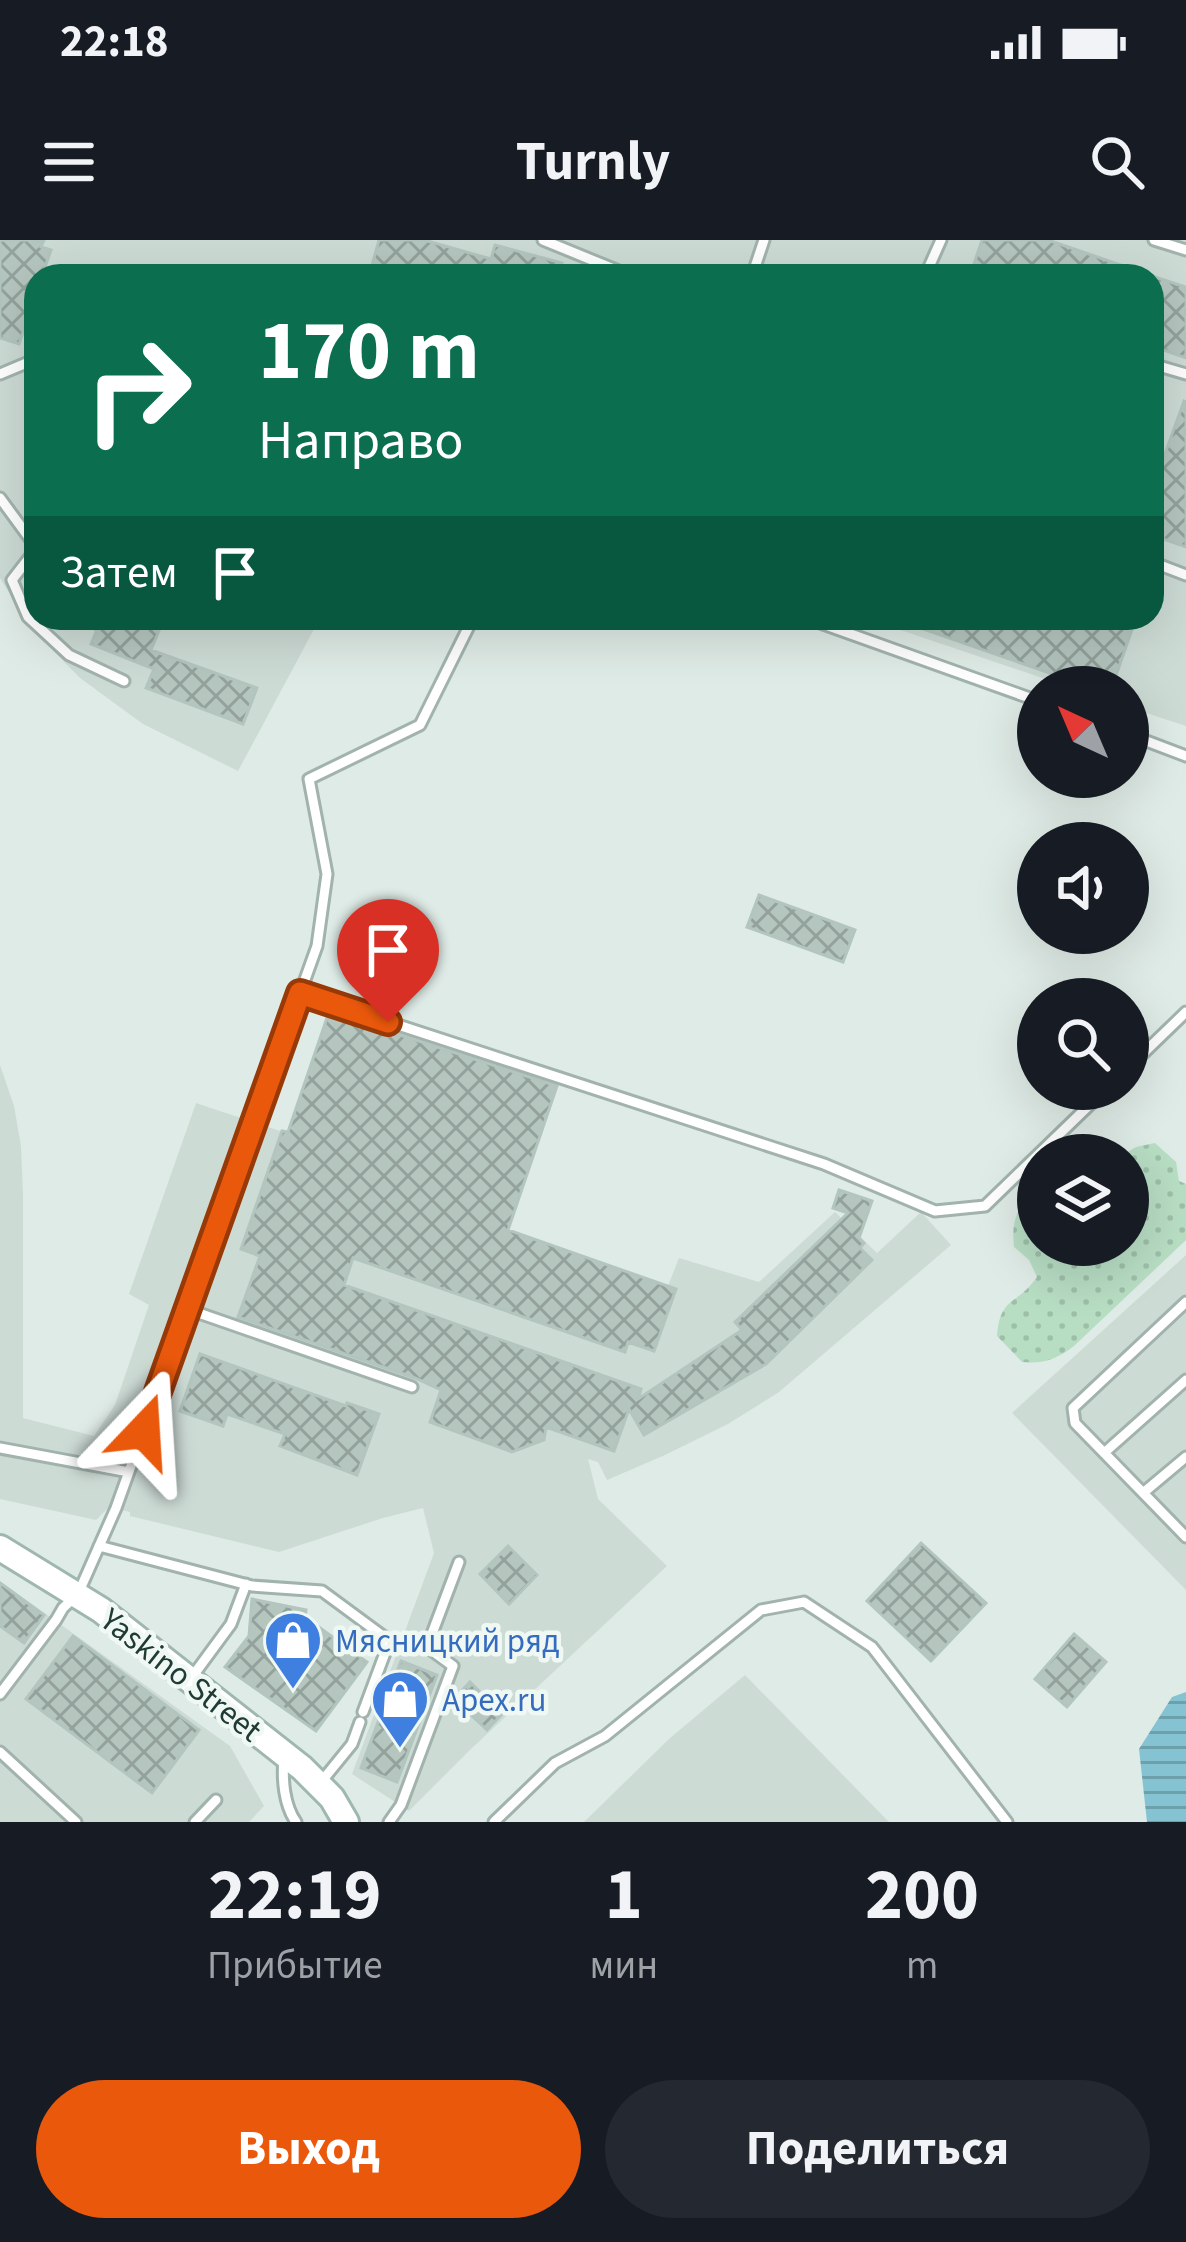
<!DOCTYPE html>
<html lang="ru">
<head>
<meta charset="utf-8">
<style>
  :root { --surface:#171b24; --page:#242831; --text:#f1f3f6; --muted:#9ea1a6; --accent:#ea580c }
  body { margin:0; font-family:"Source Sans 3",sans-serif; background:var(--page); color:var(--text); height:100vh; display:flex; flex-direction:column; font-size:45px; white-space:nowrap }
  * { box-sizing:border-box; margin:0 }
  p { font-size:39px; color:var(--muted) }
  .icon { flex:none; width:66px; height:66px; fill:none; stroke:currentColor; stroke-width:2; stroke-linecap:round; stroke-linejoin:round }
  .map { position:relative; height:1582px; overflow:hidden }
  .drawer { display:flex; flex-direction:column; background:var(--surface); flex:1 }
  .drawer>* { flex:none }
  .banner { position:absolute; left:24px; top:24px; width:1140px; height:366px; border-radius:36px; box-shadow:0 12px 48px #0002; background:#0b6e4f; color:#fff; overflow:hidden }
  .needle { width:78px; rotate:316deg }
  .fabs { position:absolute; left:1017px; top:426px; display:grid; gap:24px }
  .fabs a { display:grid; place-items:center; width:132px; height:132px; border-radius:50%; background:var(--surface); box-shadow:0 12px 48px #0002; font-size:60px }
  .pin { position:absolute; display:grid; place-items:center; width:102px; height:102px; color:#fff; margin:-123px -51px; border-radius:50% 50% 50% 0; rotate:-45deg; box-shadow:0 0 12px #0007 }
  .pin .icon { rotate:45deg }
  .me { position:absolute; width:132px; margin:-66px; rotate:20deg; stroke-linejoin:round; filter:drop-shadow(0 0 9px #0008) }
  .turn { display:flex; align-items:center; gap:42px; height:252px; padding:0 36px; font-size:54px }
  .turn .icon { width:156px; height:156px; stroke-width:2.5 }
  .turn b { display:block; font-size:84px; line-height:102px }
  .then { display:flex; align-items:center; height:114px; padding:0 36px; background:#0003; gap:24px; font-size:45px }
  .eta { display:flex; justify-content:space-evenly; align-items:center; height:204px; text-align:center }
  .eta b { font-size:72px; font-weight:700; line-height:84px }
  .action { display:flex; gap:24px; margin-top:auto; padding:24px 36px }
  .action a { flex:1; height:138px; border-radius:72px; background:var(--accent); color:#fff; font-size:48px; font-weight:700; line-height:138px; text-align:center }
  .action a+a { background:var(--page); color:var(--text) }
  .status { display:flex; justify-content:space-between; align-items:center; height:84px; padding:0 60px; background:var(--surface); direction:ltr }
  .status svg { height:33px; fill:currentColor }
  header { display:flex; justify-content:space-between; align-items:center; height:156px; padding:0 36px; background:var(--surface); font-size:54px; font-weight:700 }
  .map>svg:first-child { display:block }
</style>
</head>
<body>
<div class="status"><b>22:18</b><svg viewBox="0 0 49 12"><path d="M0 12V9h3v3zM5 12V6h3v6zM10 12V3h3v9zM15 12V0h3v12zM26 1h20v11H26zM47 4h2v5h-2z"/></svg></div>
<header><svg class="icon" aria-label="menu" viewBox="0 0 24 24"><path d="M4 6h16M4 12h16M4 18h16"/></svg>Turnly<svg class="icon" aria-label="search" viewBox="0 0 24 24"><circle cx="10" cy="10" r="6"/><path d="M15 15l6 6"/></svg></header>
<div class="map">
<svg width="1186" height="1582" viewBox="0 0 1186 1582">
  <defs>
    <pattern id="grass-dots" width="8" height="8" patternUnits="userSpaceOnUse" patternTransform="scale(3)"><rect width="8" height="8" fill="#b7ddc3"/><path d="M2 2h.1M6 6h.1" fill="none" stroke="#9dbfa8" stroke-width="1.8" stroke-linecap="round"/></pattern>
    <pattern id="water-rules" width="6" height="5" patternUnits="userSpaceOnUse" patternTransform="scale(3)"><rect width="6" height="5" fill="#85c3d2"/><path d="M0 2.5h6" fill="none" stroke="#6ca0ab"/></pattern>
    <pattern id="building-cross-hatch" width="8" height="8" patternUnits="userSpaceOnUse" patternTransform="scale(3)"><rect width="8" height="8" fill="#b5c6bf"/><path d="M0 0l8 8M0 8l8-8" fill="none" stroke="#93a29c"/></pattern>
  </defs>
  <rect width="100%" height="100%" fill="#dfebe6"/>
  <path fill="#cddbd5" d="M 0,0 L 1186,0 L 1186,486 L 1128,467 L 1128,447 L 1069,447 L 865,378 L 1152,378 L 1152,36 L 36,36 L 36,378 L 320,378 L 238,531 L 143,484 L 80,438 L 31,388 L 0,338 Z
    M 0,825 L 14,866 L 21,906 L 23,956 L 23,1178 L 94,1196 L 115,1165 L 149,1065 L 129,1054 L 196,863 L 376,923 L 370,942 L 668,1046 L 679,1018 L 759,1042 L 835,972 L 877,1013 L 921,972 L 951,1005 L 779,1152 L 728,1184 L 665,1215 L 607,1240 L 598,1222 L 588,1219 L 598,1259 L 667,1326 L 472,1508 L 409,1571 L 352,1534 L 434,1313 L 423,1268 L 383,1278 L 279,1312 L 130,1276 L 130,1272 L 109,1267 L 96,1280 L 0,1259 Z
    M 1186,1015 L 1186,1350 L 1012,1173 Z
    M 0,1341 L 230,1506 L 264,1566 L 249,1582 L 0,1582 Z
    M 745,1435 L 889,1582 L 584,1582 L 669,1499 Z"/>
  <path fill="url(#grass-dots)" d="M 1155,903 L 1176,922 L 1179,941 L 1186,944 L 1186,1000 L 1074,1106 C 1057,1119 1044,1124 1022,1122 L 997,1096 C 1000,1056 1017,1066 1037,1037 L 1029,1020 L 1014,1007 C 1011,980 1017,966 1038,948 L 1038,1005 L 1128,1005 L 1128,915 L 1123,915 L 1136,907 Z"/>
  <path fill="url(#water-rules)" d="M 1186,1452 L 1186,1582 L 1147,1582 L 1139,1509 L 1172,1457 Z"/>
  <path fill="url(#building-cross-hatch)" stroke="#b2c5be" stroke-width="3" d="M 0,0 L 44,0 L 41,7 L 51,10 L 42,36 L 36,36 L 36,55 L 19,104 L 0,98 Z
    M 379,0 L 424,0 L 491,19 L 495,5 L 562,23 L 558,36 L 369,36 Z
    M 982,0 L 1048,0 L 1147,34 L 1146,36 L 970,36 Z
    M 1152,36 L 1186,47 L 1186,118 L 1152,106 Z
    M 1184,161 L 1186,162 L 1186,307 L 1152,295 L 1152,250 Z
    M 68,378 L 164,378 L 151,410 L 257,448 L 243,484 L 146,448 L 154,429 L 91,404 L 97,390 Z
    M 898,378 L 1136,378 L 1112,447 L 1090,447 L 897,380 Z
    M 759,655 L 855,690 L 843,722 L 747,687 Z
    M 329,772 L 557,846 L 508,990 L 676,1049 L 654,1111 L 628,1102 L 625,1112 L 353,1018 L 344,1045 L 641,1149 L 638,1159 L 742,1090 L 735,1082 L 848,973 L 833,968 L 839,950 L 872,961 L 859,998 L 864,1003 L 860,1008 L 872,1020 L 766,1124 L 644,1195 L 629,1169 L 614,1211 L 546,1187 L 544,1200 L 512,1212 L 430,1182 L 441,1150 L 415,1138 L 238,1077 L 260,1016 L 241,1009 L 282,891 L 288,892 Z
    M 200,1114 L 346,1166 L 347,1163 L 379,1174 L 357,1235 L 280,1206 L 285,1194 L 227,1174 L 223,1186 L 180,1171 Z
    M 921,1303 L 986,1363 L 931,1421 L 867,1361 Z
    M 508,1306 L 537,1335 L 509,1364 L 480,1334 Z
    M 0,1343 L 44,1375 L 24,1403 L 0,1386 Z
    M 252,1359 L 306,1370 L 305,1377 L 367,1422 L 316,1491 L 225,1427 L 249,1396 Z
    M 1074,1394 L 1106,1422 L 1067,1467 L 1035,1439 Z
    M 73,1396 L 199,1490 L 152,1553 L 26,1459 Z
    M 401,1421 L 437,1435 L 397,1542 L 361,1528 Z
    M 470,1442 L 502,1474 L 487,1490 L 454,1459 Z"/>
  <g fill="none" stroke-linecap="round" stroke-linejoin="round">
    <g stroke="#a2b3ad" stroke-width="15">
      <path id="lane" d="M 543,0 L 631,36
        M 1154,0 L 1186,10
        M 752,36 L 764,0
        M 925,36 L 941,0
        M 1152,124 L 1186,134
        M 0,134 L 36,119
        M 0,258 L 36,307
        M 36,309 L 12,340 L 28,377 L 69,415 L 124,441
        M 1152,322 L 1186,335
        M 806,378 L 1038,461
        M 1128,494 L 1186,516
        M 300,753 L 824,924 L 935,971 L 985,966 L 1106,849
        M 1128,828 L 1186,772
        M 1186,1062 L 1073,1168 L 1075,1183 L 1186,1297
        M 187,1069 L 412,1147
        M 0,1208 L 129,1232
        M 1104,1213 L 1186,1140
        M 1143,1253 L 1186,1217
        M 99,1306 L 252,1346 L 322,1351 L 383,1396 L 385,1413 L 363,1472
        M 192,1437 L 231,1384 L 246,1344
        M 0,1454 L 56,1380 L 63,1368 L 78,1354 L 116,1268 L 317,706 L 327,634 L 309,539 L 420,485 L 473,378
        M 0,1512 L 76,1582
        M 284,1519 C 282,1539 284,1565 296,1582
        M 321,1542 L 352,1504 L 360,1482
        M 195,1582 L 216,1560
        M 389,1582 L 401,1565 L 453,1426 L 427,1407 L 459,1322
        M 494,1582 L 555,1523 L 605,1496 L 761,1370 L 804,1362 L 872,1407 L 1007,1582"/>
    </g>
    <g stroke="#9eb7af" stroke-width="30">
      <path id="secondary" d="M 0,1308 L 101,1370 L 302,1528 L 332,1558 L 346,1582"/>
    </g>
    <use href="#lane" stroke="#fff" stroke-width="9"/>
    <use href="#secondary" stroke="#fff" stroke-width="24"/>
  </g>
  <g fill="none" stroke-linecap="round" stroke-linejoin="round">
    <g stroke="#983908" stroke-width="30">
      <path id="route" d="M 144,1191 L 300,753 L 388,782"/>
    </g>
    <use href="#route" stroke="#ea580c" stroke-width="21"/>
  </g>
  <defs>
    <g id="shop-pin" transform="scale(3)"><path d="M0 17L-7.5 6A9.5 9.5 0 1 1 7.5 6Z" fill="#3f7fe0" stroke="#f0f8f4"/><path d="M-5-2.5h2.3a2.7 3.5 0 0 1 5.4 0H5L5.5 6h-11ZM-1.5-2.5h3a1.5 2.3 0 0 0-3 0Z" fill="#fff"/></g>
  </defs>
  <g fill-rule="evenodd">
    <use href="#shop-pin" x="293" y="1400"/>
    <use href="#shop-pin" x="400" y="1459"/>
  </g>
  <g text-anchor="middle" stroke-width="9" stroke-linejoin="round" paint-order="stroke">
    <g font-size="33" fill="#366cbe" stroke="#f0f8f4" text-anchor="start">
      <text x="335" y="1412">Мясницкий ряд</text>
      <text x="442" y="1471">Apex.ru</text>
    </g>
    <g font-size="33" fill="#203b35" stroke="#f0f8f4">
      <text transform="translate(182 1434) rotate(38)" y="12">Yaskino Street</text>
    </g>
  </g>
</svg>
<div class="fabs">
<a><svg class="needle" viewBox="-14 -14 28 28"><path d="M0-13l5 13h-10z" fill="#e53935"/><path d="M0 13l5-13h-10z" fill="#9ea1a6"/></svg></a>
<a><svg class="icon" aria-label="sound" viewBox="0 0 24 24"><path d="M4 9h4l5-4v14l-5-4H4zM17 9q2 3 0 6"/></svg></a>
<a><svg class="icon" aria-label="search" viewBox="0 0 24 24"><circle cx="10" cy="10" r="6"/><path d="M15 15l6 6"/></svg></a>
<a><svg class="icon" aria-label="layers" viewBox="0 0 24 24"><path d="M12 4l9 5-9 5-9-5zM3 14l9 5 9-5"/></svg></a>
</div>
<div class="pin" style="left:388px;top:782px;background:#d93025"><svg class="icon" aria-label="arrive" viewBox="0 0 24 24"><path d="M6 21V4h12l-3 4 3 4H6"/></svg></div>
<svg class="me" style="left:144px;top:1191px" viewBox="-20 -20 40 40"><path d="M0-17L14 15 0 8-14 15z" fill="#ea580c" stroke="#fff" stroke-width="4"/></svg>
<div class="banner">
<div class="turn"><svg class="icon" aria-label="right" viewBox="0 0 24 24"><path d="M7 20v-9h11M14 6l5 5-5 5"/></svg><div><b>170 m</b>Направо</div></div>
<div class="then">Затем<svg class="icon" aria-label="arrive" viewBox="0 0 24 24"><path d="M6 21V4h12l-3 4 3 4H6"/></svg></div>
</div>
</div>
<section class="drawer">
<div class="eta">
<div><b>22:19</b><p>Прибытие</p></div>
<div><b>1</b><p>мин</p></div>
<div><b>200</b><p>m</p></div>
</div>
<div class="action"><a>Выход</a><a>Поделиться</a></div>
</section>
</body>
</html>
